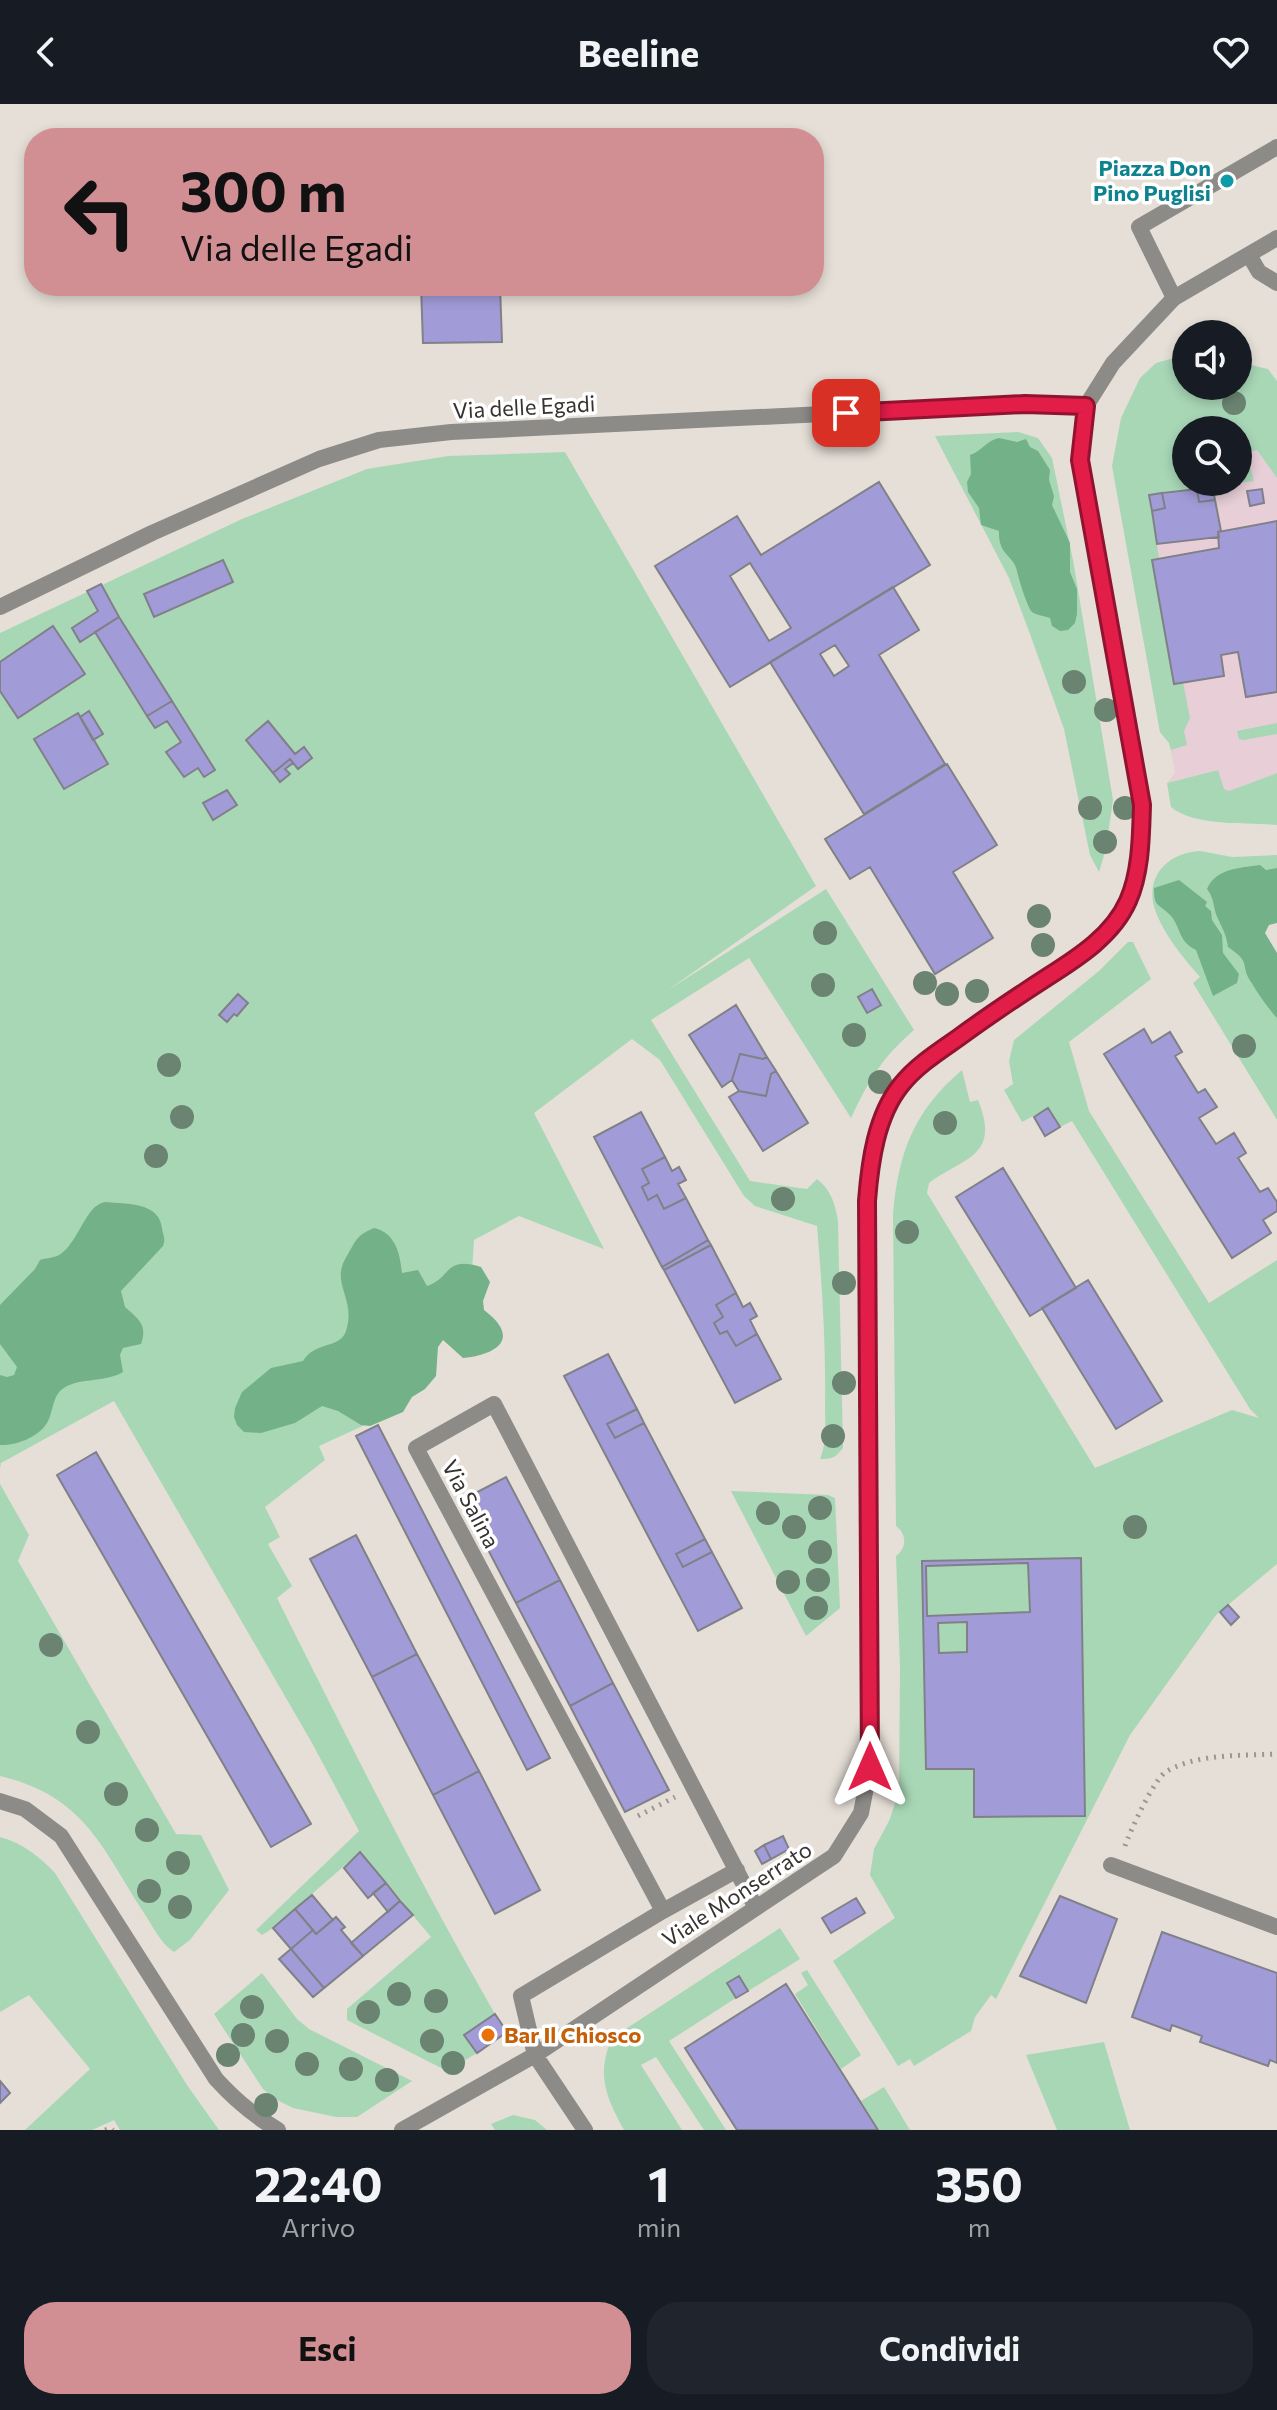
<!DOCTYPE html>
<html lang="it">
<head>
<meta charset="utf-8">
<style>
  :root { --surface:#171b24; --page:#20242c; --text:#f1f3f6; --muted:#9ea1a6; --accent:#d18f93 }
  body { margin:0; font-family:Commissioner,sans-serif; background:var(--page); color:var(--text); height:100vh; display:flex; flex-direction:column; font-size:30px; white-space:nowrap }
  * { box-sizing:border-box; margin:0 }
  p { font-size:26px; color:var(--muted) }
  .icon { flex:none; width:44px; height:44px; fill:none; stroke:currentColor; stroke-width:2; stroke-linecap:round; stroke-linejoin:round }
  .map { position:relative; height:2026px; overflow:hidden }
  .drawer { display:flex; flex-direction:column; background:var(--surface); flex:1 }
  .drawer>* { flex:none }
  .top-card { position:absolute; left:24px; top:24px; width:800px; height:168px; border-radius:32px; box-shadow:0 4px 12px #0003; background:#d18f93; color:#111; overflow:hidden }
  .controls { position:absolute; left:1172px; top:216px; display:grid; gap:16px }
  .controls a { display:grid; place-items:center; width:80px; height:80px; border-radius:50%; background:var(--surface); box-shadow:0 4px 12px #0003; font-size:40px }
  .pin { position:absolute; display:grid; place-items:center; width:68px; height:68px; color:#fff; margin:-34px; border-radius:16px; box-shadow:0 4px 12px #0006 }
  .me { position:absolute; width:88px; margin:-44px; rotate:0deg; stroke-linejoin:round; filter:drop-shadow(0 0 6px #0008) }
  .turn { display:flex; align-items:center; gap:28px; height:168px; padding:0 24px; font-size:36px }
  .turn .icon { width:104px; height:104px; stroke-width:2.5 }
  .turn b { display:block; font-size:56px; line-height:68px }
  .eta { display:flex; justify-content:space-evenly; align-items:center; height:136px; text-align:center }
  .eta b { font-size:48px; font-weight:700; line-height:56px }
  .action { display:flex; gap:16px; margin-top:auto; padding:16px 24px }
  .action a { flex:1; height:92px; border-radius:32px; background:var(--accent); color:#111; font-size:32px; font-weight:700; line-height:92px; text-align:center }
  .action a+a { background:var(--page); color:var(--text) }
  header { display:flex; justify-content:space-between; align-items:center; height:104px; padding:0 24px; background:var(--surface); font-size:36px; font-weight:700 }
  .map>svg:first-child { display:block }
</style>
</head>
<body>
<header><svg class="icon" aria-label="back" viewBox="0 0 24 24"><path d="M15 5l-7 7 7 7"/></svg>Beeline<svg class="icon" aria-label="heart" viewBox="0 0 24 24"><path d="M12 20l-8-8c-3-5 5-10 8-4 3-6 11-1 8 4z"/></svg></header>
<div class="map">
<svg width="1277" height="2026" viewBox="0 0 1277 2026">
  <rect width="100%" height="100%" fill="#e5dfd7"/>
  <path fill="#e7ced7" d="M 1258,346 L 1277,374 L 1277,669 L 1229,687 L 1224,686 L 1217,666 L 1167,679 L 1175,669 L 1173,657 L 1169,639 L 1160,628 L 1115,377 L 1238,378 L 1238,350 Z"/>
  <path fill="#a8d7b6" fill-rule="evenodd" d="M 1174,254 L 1186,254 L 1186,282 L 1238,282 L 1238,258 L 1268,265 L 1277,277 L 1277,374 L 1257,346 L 1247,349 L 1254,377 L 1149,391 L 1159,454 L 1152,456 L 1174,580 L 1183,578 L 1190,614 L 1184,627 L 1187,641 L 1171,646 L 1169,639 L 1160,628 L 1112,362 L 1121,314 L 1140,274 L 1156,259 ZM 1186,326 L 1238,326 L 1238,378 L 1186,378 Z
    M 1018,328 L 1038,334 L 1052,354 L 1073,456 L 1113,696 L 1106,745 L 1099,768 L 1090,751 L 1064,625 L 1030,530 L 1009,474 L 935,332 Z
    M 565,348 L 816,782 L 668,886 L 826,785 L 914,926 C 881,955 870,974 851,1014 L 749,854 L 651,916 L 750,1077 L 807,1085 L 817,1075 C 831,1086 835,1099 838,1117 L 843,1344 C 835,1354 832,1355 820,1355 C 827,1338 825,1319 825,1301 C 826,1241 822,1181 817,1122 L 755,1102 L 744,1092 L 660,956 L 632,935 L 534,1009 L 604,1145 L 519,1112 L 474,1136 L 470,1199 L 378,1315 L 319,1342 L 325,1356 L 265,1403 L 280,1433 L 268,1440 L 292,1482 L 277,1494 C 347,1634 417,1774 495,1910 L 465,1931 L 477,1949 L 447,1967 L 347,1916 L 347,1905 L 431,1833 L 360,1748 L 273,1824 L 262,1831 L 256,1826 L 359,1727 L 312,1639 L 114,1297 L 1,1359 L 0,1364 L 0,529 L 242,415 L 367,365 L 448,352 Z
    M 1277,619 L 1277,630 L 1243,636 L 1239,635 L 1237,627 Z
    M 1218,666 L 1224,685 L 1229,687 L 1277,669 L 1277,721 C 1246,718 1195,723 1171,703 L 1167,679 Z
    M 1200,747 L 1232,753 L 1277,751 L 1277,809 L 1256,823 L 1277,856 L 1277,1016 L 1193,879 L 1200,873 C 1184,855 1166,833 1157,811 C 1142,776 1165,749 1200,747 Z
    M 1128,838 L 1133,838 L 1151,875 L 1069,938 L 1089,1007 L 1209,1199 L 1277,1156 L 1277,1460 L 1216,1511 L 1130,1631 L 996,1895 L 991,1891 L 975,1913 L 971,1927 L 914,1962 L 910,1955 L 898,1962 L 833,1857 L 895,1814 L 870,1771 L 874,1745 L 889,1717 L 899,1688 L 900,1562 L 896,1452 C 907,1444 907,1430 896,1422 L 893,1109 C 899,1047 914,1007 962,966 L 970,998 L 978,996 C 1001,1053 964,1053 929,1079 L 927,1089 L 1095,1364 L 1232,1306 L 1259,1314 L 1250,1305 L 1072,1017 L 1060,1023 L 1048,1004 L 1022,1018 L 1004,986 L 1013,980 L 1009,957 L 1014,936 L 1099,867 Z
    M 0,1380 L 29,1431 L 18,1457 L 176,1730 L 201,1731 L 229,1786 L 190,1836 L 174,1848 C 161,1840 152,1821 144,1809 C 101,1742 84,1692 0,1672 Z
    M 731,1387 L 828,1391 L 835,1394 L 840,1504 L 806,1532 Z
    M 0,1733 C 22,1739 39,1752 55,1769 L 187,1981 L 219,2026 L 120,2026 L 114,2016 L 92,2026 L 25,2026 L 90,1965 L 29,1891 L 0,1908 Z
    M 780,1824 L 800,1855 L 748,1887 L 728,1879 L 736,1894 L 669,1937 L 726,2026 L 704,2026 L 656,1953 L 641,1961 L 682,2026 L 624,2026 C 606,1993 596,1971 612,1934 Z
    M 807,1866 L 861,1951 L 841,1965 L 795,1890 L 808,1881 L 801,1869 Z
    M 262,1869 L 297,1915 L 309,1925 L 412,1977 L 357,2013 L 336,2013 L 293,2004 L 275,1995 L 263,1985 L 214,1910 Z
    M 1104,1938 L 1130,2026 L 1057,2026 L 1026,1951 Z
    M 884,1983 L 910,2026 L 879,2026 L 861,1997 Z
    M 513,2011 L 535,2016 L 547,2026 L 495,2026 L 491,2020 Z"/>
  <path fill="#73b188" d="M 999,334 L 1017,338 L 1026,335 L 1030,343 L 1038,347 L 1050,366 L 1049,376 L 1054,392 L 1052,401 L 1070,439 L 1070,468 L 1077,485 L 1077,510 L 1075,519 L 1068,526 L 1060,527 L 1052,522 L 1050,514 C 1045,512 1036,511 1032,508 C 1028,505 1018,473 1017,467 C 1014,451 998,452 999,427 L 981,421 L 979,404 L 968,388 L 967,378 L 971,370 L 970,351 C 982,347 987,336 999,334 Z
    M 1260,761 L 1266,766 L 1277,764 L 1277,819 L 1269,821 L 1265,829 L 1277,849 L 1277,914 C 1267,903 1259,891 1251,878 C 1239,860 1253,860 1228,843 C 1226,828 1221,823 1216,810 C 1213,801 1214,794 1207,785 C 1216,764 1240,764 1260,761 Z
    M 1179,776 L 1207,798 L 1205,802 L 1211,807 L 1212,816 L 1222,831 L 1223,849 L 1239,870 L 1237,879 L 1213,892 L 1196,846 C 1177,837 1181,821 1169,810 C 1158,799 1154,803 1154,784 Z
    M 105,1098 C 127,1100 159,1098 162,1124 C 163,1132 166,1134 163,1142 L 121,1187 L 125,1203 C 138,1215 148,1220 141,1240 L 123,1244 L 120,1251 L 123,1268 C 106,1278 84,1274 67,1282 C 53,1289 54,1303 49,1315 C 42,1332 17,1342 0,1341 L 0,1271 L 7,1273 L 14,1271 L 17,1263 L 0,1240 L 0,1201 L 35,1165 L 40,1156 C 46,1154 54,1154 59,1151 C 79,1139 85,1101 105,1098 Z
    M 374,1124 C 396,1129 400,1150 402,1169 L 418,1166 L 427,1182 C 451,1175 444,1151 481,1163 L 490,1178 L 483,1197 L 484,1206 C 520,1233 500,1250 463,1254 L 443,1236 L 438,1243 L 436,1272 L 425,1285 L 412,1293 L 403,1308 L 370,1322 L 361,1321 L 338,1307 L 322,1302 L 295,1319 L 261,1329 L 244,1328 L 237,1321 L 234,1313 L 235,1304 L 242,1288 L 271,1264 L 303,1257 C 315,1237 340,1245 346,1227 C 357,1193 328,1180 348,1150 C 357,1135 356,1132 374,1124 Z"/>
  <path fill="#a19cd8" stroke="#818088" stroke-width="2" fill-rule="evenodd" d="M 421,182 L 500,182 L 502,238 L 423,239 Z
    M 879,378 L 930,461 L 730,583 L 655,462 L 737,412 L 761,451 Z
    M 1212,381 L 1215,396 L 1199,398 L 1197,385 Z
    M 1197,385 L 1199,398 L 1215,396 L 1221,427 L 1218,428 L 1219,433 L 1157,440 L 1152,407 L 1165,404 L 1162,389 Z
    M 1262,385 L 1264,399 L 1250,402 L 1247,387 Z
    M 1162,389 L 1165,404 L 1152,407 L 1149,391 Z
    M 1277,417 L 1277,588 L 1246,593 L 1238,548 L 1221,551 L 1224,572 L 1174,580 L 1152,456 L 1219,444 L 1218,428 Z
    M 223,456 L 233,478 L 154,513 L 144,490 Z
    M 750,459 L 791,524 L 769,537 L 730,472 Z
    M 101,480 L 119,513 L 80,538 L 72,524 L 98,507 L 87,487 Z
    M 893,483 L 919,526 L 879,551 L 945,660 L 864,710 L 770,558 Z
    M 119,513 L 172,597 L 147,612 L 95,528 Z
    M 53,522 L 85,570 L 18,614 L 0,587 L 0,558 Z
    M 835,541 L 849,562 L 834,572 L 820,550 Z
    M 172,597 L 215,666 L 204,673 L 198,664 L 184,673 L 166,648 L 181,638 L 167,617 L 155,624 L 147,612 Z
    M 89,607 L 103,630 L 93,636 L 80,613 Z
    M 78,609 L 108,660 L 64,685 L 34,635 Z
    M 268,617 L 295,650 L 304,643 L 312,654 L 298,665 L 290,655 L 273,669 L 246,636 Z
    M 290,655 L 293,659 L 285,665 L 290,670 L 280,678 L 273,669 Z
    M 947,660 L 997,741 L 953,768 L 993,834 L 935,870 L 870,763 L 850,775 L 825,735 Z
    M 227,686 L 237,701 L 213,716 L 203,699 Z
    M 872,885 L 881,901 L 867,909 L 858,893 Z
    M 238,890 L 248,899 L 237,912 L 234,910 L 227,918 L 219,911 Z
    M 736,901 L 767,953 L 763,955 L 740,950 L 732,976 L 722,983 L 689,931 Z
    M 1144,925 L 1152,939 L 1170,928 L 1182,948 L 1175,952 L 1198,989 L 1205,985 L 1217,1003 L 1199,1014 L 1216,1040 L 1234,1029 L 1246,1049 L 1238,1054 L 1260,1088 L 1268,1084 L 1277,1098 L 1277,1107 L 1263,1116 L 1271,1129 L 1232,1154 L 1104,950 Z
    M 740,950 L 763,955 L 767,953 L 776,967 L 771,970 L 766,992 L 739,987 L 732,976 Z
    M 776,967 L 808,1019 L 763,1047 L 729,993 L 739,987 L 766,992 L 771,970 Z
    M 1048,1004 L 1060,1023 L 1045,1032 L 1034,1013 Z
    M 641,1008 L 665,1053 L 642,1065 L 649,1079 L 642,1083 L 648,1096 L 657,1091 L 664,1105 L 686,1094 L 708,1136 L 662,1163 L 594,1033 Z
    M 665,1053 L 672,1067 L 679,1063 L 686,1076 L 678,1080 L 686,1094 L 664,1105 L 657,1091 L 648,1096 L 642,1083 L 649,1079 L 642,1065 Z
    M 1003,1064 L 1076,1184 L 1030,1212 L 956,1093 Z
    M 708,1136 L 711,1141 L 664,1166 L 662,1163 Z
    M 711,1141 L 736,1189 L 716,1201 L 723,1213 L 714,1219 L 720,1230 L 727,1227 L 736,1242 L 757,1230 L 781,1275 L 735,1299 L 664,1166 Z
    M 1088,1176 L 1162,1297 L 1116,1325 L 1042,1204 Z
    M 736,1189 L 743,1203 L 750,1199 L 757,1212 L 750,1216 L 757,1230 L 736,1242 L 727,1227 L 720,1230 L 714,1219 L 723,1213 L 716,1201 Z
    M 608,1250 L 637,1305 L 607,1320 L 615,1334 L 644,1319 L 705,1435 L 676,1450 L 683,1463 L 712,1448 L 742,1504 L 698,1527 L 564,1272 Z
    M 637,1305 L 644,1319 L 615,1334 L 607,1320 Z
    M 378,1321 L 550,1654 L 527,1666 L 356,1332 Z
    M 96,1348 L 311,1720 L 271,1743 L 57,1371 Z
    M 506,1373 L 560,1476 L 516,1499 L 462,1396 Z
    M 356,1431 L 417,1550 L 372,1573 L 310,1455 Z
    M 705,1435 L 712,1448 L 683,1463 L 676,1450 Z
    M 1081,1454 L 1085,1712 L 974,1713 L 974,1665 L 926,1665 L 922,1457 ZM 967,1518 L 967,1548 L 939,1549 L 938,1519 Z
    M 1028,1459 L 1030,1508 L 927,1512 L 926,1462 Z
    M 560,1476 L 613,1579 L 570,1602 L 516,1499 Z
    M 1228,1501 L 1239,1513 L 1231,1521 L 1220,1508 Z
    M 417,1550 L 479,1667 L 433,1691 L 372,1573 Z
    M 613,1579 L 669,1686 L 625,1708 L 570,1602 Z
    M 479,1667 L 540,1786 L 495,1810 L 433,1691 Z
    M 783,1732 L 789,1745 L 771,1755 L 764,1741 Z
    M 764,1741 L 771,1755 L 762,1760 L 755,1747 Z
    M 360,1748 L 386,1779 L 368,1794 L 344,1764 Z
    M 386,1779 L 400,1797 L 388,1808 L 373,1789 Z
    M 312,1791 L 333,1816 L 316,1830 L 295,1805 Z
    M 1060,1792 L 1117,1815 L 1086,1899 L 1020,1872 Z
    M 856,1794 L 865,1809 L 831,1829 L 822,1814 Z
    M 400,1797 L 413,1811 L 363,1852 L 351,1839 Z
    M 295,1805 L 313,1826 L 291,1845 L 273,1824 Z
    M 336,1813 L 345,1823 L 341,1826 L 363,1852 L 324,1884 L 291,1845 L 313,1826 L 316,1830 Z
    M 1162,1828 L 1277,1869 L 1277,1959 L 1270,1956 L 1268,1962 L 1200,1938 L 1202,1932 L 1172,1921 L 1170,1927 L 1132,1913 Z
    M 291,1845 L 324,1884 L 313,1893 L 279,1855 Z
    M 739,1872 L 748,1887 L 736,1894 L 727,1879 Z
    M 786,1880 L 878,2026 L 737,2026 L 685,1944 Z
    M 495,1910 L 507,1928 L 477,1949 L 464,1931 Z
    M 0,1977 L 10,1989 L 0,1999 Z"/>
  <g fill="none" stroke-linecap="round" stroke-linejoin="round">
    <path stroke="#9b9691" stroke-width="5" stroke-dasharray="2 6" stroke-linecap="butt" d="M 638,1712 L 675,1693
      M 1125,1742 C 1130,1727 1155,1673 1167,1667 C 1200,1649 1241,1652 1277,1650
      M 105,2026 L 111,2024 L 113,2026"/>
    <path stroke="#8d8b88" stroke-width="16" d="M 1174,194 L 1139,123 L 1277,43
      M 1111,1761 L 1277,1823"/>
    <path stroke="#8d8b88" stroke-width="16" d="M 1249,151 L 1259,168 L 1277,179
      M 0,503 L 152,429 L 319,355 L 379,336 L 451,328 L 968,303 L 1025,300 L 1086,302
      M 0,1697 L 25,1705 L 61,1732 L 216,1975 C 235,1996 254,2012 278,2026
      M 663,1807 L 416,1344 L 494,1300 L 756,1804
      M 402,2026 L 535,1951 L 834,1752 L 861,1709 L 870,1663 L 867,1097 C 871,1058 876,1012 901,981 C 916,962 939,948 958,934 C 989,911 1021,890 1054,869 C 1083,851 1114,829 1128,797 C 1141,768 1141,732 1142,701 L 1080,356 L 1086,302 L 1113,259 L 1174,194 L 1277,134
      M 585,2026 L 535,1951 L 521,1892 L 663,1807 L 737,1766"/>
  </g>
  <g fill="#6b8472">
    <circle cx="1234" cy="299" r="12"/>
    <circle cx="1074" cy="578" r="12"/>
    <circle cx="1106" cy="606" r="12"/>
    <circle cx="1090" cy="704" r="12"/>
    <circle cx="1125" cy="704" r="12"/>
    <circle cx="1105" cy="738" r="12"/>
    <circle cx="1039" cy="812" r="12"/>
    <circle cx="825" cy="829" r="12"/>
    <circle cx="1043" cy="841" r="12"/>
    <circle cx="925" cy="879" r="12"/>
    <circle cx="823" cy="881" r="12"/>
    <circle cx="977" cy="887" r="12"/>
    <circle cx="947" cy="890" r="12"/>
    <circle cx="854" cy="931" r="12"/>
    <circle cx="1244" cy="942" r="12"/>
    <circle cx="169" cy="961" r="12"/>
    <circle cx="880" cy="978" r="12"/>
    <circle cx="182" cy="1013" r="12"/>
    <circle cx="945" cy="1019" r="12"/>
    <circle cx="156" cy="1052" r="12"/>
    <circle cx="783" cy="1095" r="12"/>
    <circle cx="907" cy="1128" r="12"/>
    <circle cx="844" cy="1179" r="12"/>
    <circle cx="844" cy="1279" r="12"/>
    <circle cx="833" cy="1332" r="12"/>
    <circle cx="820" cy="1404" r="12"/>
    <circle cx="768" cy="1409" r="12"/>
    <circle cx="794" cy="1423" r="12"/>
    <circle cx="1135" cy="1423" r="12"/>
    <circle cx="820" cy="1448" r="12"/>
    <circle cx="818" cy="1476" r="12"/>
    <circle cx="788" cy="1478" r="12"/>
    <circle cx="816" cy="1504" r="12"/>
    <circle cx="51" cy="1541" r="12"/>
    <circle cx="88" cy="1628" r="12"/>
    <circle cx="116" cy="1690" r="12"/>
    <circle cx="147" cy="1726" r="12"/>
    <circle cx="178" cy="1759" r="12"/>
    <circle cx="149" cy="1787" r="12"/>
    <circle cx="180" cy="1803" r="12"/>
    <circle cx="399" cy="1890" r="12"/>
    <circle cx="436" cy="1897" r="12"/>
    <circle cx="252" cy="1903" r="12"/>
    <circle cx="368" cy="1908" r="12"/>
    <circle cx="243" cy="1931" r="12"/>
    <circle cx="277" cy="1937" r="12"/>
    <circle cx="432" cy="1937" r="12"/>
    <circle cx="228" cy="1951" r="12"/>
    <circle cx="453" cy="1959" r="12"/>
    <circle cx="307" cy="1960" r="12"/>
    <circle cx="351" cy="1965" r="12"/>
    <circle cx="387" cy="1976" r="12"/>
    <circle cx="266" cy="2001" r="12"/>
  </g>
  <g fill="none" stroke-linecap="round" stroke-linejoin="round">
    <g stroke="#92132f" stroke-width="20">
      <path id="route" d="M 846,309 L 1025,300 L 1086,302 L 1080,356 L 1142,701 C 1141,732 1141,768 1128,797 C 1113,831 1079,853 1049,872 C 1018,892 988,912 958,934 C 938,948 916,962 901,981 C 876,1012 870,1058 867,1097 L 870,1663"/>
    </g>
    <use href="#route" stroke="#e11d48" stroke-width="14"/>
  </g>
  <circle fill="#0f9aa8" stroke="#fff" stroke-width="3" cx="1227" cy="77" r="8"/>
  <circle fill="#e8710a" stroke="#fff" stroke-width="3" cx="488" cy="1931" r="8"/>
  <g text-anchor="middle" stroke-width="7" stroke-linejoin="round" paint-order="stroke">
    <g font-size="22" font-weight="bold" fill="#0d838f" stroke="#fff" text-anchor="end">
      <text x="1211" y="72">Piazza Don<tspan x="1211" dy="25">Pino Puglisi</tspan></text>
    </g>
    <g font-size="22" fill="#363331" stroke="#fff">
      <text transform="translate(524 303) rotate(-3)" y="8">Via delle Egadi</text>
      <text transform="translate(471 1400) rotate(62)" y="8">Via Salina</text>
      <text transform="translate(737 1790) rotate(-33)" y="8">Viale Monserrato</text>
    </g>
    <g font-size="22" font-weight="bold" fill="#c56008" stroke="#fff" text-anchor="start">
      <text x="504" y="1939">Bar Il Chiosco</text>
    </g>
  </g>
</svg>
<div class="controls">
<a><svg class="icon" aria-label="sound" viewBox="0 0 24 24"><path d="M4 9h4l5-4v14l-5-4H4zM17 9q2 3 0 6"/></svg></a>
<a><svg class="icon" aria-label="search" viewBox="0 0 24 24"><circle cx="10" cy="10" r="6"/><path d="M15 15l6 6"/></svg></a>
</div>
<div class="pin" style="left:846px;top:309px;background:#d93025"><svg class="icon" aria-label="arrive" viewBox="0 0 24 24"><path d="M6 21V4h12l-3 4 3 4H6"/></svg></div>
<svg class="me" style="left:870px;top:1663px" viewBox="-20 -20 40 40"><path d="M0-17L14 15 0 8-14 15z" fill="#e11d48" stroke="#fff" stroke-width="4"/></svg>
<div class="top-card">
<div class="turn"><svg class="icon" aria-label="left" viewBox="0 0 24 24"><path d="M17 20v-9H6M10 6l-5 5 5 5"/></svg><div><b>300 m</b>Via delle Egadi</div></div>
</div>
</div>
<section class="drawer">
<div class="eta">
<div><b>22:40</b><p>Arrivo</p></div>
<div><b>1</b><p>min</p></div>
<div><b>350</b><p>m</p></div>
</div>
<div class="action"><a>Esci</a><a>Condividi</a></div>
</section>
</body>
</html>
